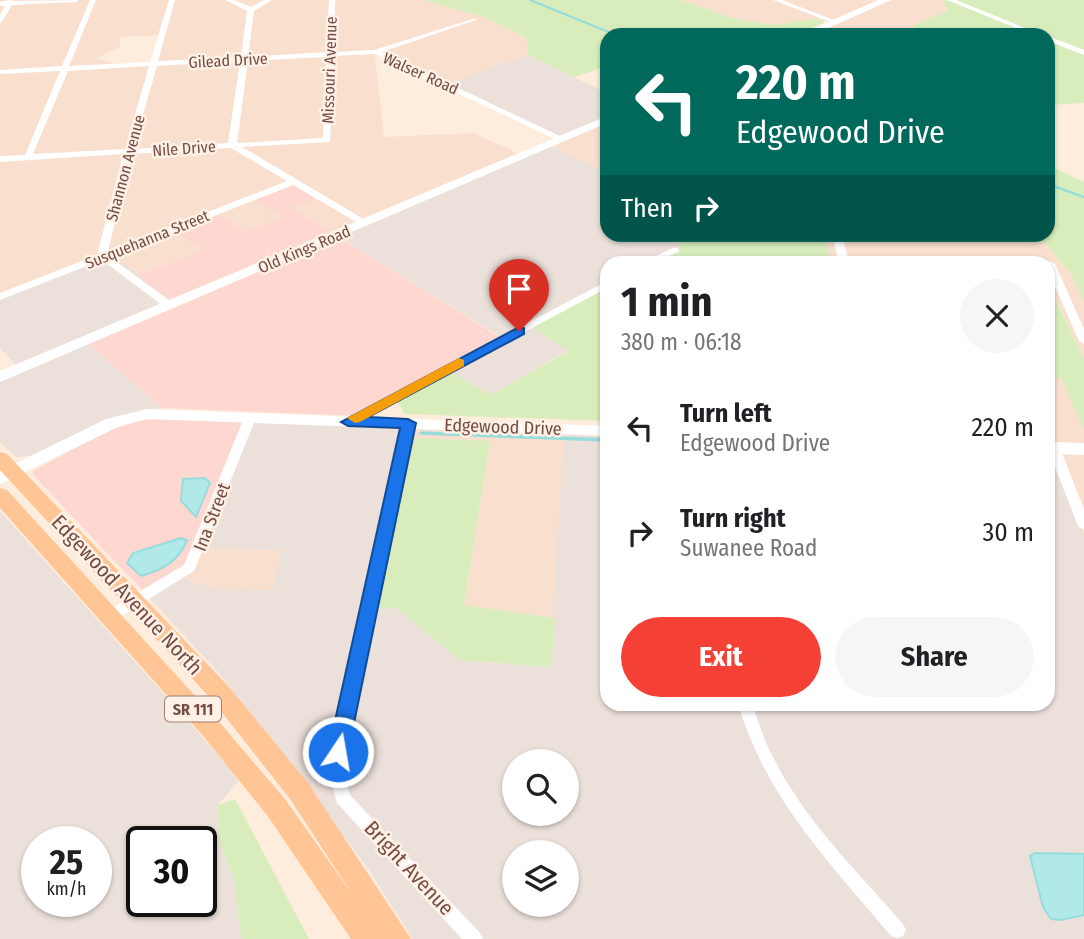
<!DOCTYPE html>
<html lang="en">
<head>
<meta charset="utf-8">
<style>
  :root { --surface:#fff; --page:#f6f6f6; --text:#202124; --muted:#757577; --accent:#f54036 }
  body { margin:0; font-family:"Fira Sans Condensed",sans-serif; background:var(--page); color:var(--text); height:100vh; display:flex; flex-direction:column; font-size:26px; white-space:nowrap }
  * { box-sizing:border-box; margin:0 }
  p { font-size:23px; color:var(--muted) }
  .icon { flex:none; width:38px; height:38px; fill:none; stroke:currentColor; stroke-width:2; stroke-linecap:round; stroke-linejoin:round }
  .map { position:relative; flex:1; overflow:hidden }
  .side { position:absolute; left:600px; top:256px; width:455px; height:455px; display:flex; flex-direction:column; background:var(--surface); border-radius:21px; box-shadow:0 2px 5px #0004 }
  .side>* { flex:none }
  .banner { position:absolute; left:600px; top:28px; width:455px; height:214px; border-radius:21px; box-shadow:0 2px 5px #0004; background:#00695c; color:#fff; overflow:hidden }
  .fabs { position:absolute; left:502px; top:749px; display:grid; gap:14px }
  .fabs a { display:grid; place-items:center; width:77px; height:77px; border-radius:50%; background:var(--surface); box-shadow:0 2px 5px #0004; font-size:35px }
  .speed { position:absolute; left:21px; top:826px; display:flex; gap:14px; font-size:35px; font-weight:700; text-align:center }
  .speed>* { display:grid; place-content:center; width:91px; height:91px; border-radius:50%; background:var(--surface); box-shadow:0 2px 5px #0004; line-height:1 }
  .speed small { font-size:18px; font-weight:400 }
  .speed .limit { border:4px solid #111; border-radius:10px; background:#fff; color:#111 }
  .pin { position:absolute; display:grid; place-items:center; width:60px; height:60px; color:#fff; margin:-72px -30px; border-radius:50% 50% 50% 0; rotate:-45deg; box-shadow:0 0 7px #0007 }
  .pin .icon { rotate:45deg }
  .me { position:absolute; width:77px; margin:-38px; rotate:12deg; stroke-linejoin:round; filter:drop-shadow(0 0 5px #0008) }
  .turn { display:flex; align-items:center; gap:24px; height:147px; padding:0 21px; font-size:32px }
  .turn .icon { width:91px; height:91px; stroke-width:2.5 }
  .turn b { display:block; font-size:49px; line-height:60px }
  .then { display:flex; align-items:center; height:66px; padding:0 21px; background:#0003; gap:14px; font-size:26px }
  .round { display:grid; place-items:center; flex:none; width:74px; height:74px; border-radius:37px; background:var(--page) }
  .headline { display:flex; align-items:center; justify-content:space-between; height:119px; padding:0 21px }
  h1 { font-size:42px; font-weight:700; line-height:52px }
  .primary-button { display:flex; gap:14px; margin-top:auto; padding:14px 21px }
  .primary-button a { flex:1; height:80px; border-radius:42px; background:var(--accent); color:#fff; font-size:28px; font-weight:700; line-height:80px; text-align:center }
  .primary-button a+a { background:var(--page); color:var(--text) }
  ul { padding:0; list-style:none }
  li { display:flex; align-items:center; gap:21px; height:105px; padding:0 21px }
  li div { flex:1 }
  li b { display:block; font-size:26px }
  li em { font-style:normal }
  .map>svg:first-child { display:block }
</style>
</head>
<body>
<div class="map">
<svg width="1084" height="939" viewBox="0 0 1084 939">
  <rect width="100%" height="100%" fill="#feecdd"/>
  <path fill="#f9dfce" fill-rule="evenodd" d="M 0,0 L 423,0 L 481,16 L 526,37 L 528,55 L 443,85 L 375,55 L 384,137 L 474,133 L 519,154 L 332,233 L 293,208 L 255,200 L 282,217 L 244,232 L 176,231 L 203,249 L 138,275 L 113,255 L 0,299 ZM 159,35 L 151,63 L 114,63 L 96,58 L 121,47 L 119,37 Z
    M 681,0 L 879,0 L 828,22 L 815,19 L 773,25 L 735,19 Z
    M 891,0 L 946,0 L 942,2 L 950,10 L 913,26 L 922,35 L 810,35 Z
    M 607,122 L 607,173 L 552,146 Z
    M 1004,234 L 1045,243 L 1071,274 L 1084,302 L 1084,359 L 1057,301 L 1048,300 L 1048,262 L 830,262 L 824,235 Z
    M 1048,377 L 1061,378 L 1084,431 L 1084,443 L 1048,442 Z
    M 414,427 L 564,433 L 555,618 L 464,605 L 490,442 L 411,438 Z
    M 1050,451 L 1084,453 L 1084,537 Z
    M 192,548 L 282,550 L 273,591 L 212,589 L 171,573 Z"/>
  <path fill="#ffd7d1" d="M 296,184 L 317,198 L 293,208 L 332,233 L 172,302 L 138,275 L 202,250 L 175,231 L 219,214 L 244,232 L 282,217 L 254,200 Z
    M 338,237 L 506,341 L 365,416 L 162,408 L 88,344 Z
    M 155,419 L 243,420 L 186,564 L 143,591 L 34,476 L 33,471 L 105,432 L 132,422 Z"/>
  <path fill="#ece0da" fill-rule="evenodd" d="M 528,55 L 607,93 L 607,116 L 556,138 L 443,85 Z
    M 552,146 L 607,173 L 607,234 L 686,235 L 678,250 L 655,262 L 607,262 L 607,288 L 533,327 L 569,350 L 490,395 L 450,371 L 506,340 L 338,237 Z
    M 113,255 L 172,302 L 16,365 L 0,348 L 0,299 Z
    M 88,344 L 162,408 L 133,413 L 39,455 L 16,457 L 0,442 L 0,382 Z
    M 243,420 L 414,427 L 374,606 L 396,608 L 460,660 L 550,667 L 564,433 L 607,435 L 607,704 L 1048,704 L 1049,451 L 1084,537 L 1084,939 L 413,939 L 367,867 L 218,672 L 143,591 L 171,573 L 212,589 L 273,590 L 281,550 L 192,548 ZM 514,761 L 567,761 L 567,814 L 514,814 ZM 514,852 L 567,852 L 567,905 L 514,905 Z
    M 0,511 L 240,779 L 218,805 L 219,842 L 234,878 L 241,939 L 0,939 ZM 37,842 L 96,842 L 96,901 L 37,901 ZM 142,842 L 201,842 L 201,901 L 142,901 Z"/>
  <path fill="#d8edbb" d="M 423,0 L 681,0 L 735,19 L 773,25 L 815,19 L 825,22 L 795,35 L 607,35 L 607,66 L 574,77 L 528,55 L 526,37 L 481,16 Z
    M 946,0 L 1084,0 L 1084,103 L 1048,105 L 1048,35 L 922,35 L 913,26 L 949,10 L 942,2 Z
    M 1048,165 L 1084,182 L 1084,302 L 1071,274 L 1045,243 L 1004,235 L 1048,234 Z
    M 686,234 L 824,235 L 830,262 L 655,262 L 678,250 Z
    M 607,288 L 607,421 L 405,414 L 396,400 L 450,371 L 490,395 L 569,351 L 532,327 Z
    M 1048,300 L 1056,300 L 1084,359 L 1084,431 L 1061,378 L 1048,377 Z
    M 411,438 L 490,441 L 464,605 L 555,618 L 551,667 L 460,660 L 396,608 L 373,607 Z
    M 235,799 L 309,939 L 241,939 L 234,878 L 219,842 L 218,805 Z"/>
  <path fill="#b1e9e8" stroke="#96dcdb" stroke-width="2" d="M 205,478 L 210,483 L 196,517 L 181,501 L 183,479 Z
    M 181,538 L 187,540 C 178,562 164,569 141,576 L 127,563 L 133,553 Z
    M 1035,853 L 1084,854 L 1084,915 L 1061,920 L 1051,919 L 1043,907 L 1030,856 Z"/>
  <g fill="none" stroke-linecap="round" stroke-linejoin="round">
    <path stroke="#96dcdb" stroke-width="2" d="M 530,0 L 616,35"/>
    <path stroke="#96dcdb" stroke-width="2.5" d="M 1048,184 L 1084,197"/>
    <path stroke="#96dcdb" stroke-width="3.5" d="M 421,433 L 607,440"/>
    <path fill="#fff" fill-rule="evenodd" d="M 9,0 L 15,1 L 79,0 L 76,2 L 12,5 L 2,22 L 0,23 L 0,15 L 5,6 L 0,6 L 0,2 Z
      M 90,0 L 96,0 L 69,66 L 150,62 L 169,0 L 175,0 L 158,61 L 241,57 L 247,11 L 225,0 L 234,0 L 251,7 L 264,0 L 272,0 L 254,11 L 248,57 L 326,52 L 329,0 L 335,0 L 334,52 L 374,50 L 476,18 L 476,20 L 382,52 L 566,139 L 559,141 L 374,54 L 334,56 L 330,142 L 242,147 L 367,221 L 367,225 L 361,225 L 293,185 L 110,257 L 174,304 L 174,308 L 166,308 L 102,260 L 0,300 L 0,293 L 97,255 L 123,154 L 0,162 L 0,156 L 25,155 L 60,71 L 0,74 L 0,70 L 62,66 ZM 326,57 L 323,138 L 237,143 L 248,61 ZM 240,61 L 228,143 L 133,149 L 157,66 ZM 149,66 L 125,149 L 33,154 L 68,71 ZM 231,148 L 287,181 L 108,251 L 132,154 Z
      M 773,0 L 782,0 L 839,22 L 833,23 Z
      M 947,0 L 956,0 L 1043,35 L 1033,35 Z
      M 1048,36 L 1084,50 L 1084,55 L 1048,41 Z
      M 832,234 L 842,234 L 849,262 L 839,262 Z
      M 675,247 L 680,250 L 678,252 L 656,262 L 644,262 Z
      M 1050,261 L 1055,264 L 1084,329 L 1084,344 L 1079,341 L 1048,271 L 1048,262 L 1046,262 Z
      M 607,281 L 607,288 L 352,424 L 348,425 L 342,421 Z
      M 250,414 L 256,418 L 194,571 L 115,620 L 105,620 L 103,616 L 105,612 L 184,565 L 244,418 Z
      M 409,419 L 415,423 L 343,767 L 350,795 L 480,933 L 483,939 L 462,939 L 337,803 L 327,767 L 403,423 Z
      M 1054,444 L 1060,448 L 1084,509 L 1084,530 L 1078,526 L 1048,449 L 1050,445 Z
      M 738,704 L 752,704 C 759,723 764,741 774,759 C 805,821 858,872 903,924 L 906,930 L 903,936 L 897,938 L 891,936 C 829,862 766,798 738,704 Z"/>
    <path fill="#fff" fill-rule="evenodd" d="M 878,0 L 891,0 L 813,35 L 799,35 Z
      M 607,116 L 607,123 L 0,382 L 0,371 Z
      M 146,409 L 607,426 L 607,436 L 146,419 L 118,427 L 0,484 L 0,471 L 106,419 Z
      M 1048,442 L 1084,443 L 1084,455 L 1048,454 Z"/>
    <path fill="#ffc594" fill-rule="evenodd" d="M 0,452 L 7,454 L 229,687 L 308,783 L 411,939 L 351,939 L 267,815 L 204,737 L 0,508 L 0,488 L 7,490 L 220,723 L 285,799 L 354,897 L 290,799 L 213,701 L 0,470 Z"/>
  </g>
  <path fill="#1a73e8" stroke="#114b97" stroke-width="2" d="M 519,327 L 524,328 L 524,334 L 368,417 L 408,419 L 416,423 L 348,752 L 345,758 L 338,761 L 331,758 L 328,752 L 400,428 L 348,426 L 341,422 Z"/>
  <path fill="#f59e0b" d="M 459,358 L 464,360 L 464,366 L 360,422 L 355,423 L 347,418 Z"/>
  <g text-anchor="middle" stroke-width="5" stroke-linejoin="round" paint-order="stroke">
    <g font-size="16" fill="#764d44" stroke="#fff1e6">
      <text transform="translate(228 60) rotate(-3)" y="6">Gilead Drive</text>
      <text transform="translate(329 70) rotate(-88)" y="6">Missouri Avenue</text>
      <text transform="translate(421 73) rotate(24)" y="6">Walser Road</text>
      <text transform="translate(184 148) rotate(-4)" y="6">Nile Drive</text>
      <text transform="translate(125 168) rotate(-75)" y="6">Shannon Avenue</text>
      <text transform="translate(147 239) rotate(-22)" y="6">Susquehanna Street</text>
      <text transform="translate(304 249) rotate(-23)" y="6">Old Kings Road</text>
    </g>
    <rect fill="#fff1e6" stroke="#9f7e75" stroke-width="2" x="165" y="696.5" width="56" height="25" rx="5"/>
    <g font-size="16" font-weight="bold" fill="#764d44">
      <text x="193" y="715">SR 111</text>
    </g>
    <g font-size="18" fill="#764d44" stroke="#fff1e6">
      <text transform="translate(503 427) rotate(2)" y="6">Edgewood Drive</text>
      <text transform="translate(212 517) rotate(-69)" y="6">Ina Street</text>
    </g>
    <g font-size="21" fill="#764d44" stroke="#fff1e6">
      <text transform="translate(127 595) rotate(47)" y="7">Edgewood Avenue North</text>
      <text transform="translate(409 868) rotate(47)" y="7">Bright Avenue</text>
    </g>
  </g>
</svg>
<div class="fabs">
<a><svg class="icon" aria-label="search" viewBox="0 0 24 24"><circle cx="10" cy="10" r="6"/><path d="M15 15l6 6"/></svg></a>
<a><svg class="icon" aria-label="layers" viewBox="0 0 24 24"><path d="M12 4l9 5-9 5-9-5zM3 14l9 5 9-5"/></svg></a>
</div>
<div class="speed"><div>25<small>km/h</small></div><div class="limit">30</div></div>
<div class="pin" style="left:519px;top:331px;background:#d93025"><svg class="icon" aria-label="arrive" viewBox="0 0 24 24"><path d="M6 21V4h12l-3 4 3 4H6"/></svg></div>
<svg class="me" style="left:338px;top:752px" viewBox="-20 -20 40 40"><circle r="17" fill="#1a73e8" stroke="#fff" stroke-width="3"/><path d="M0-11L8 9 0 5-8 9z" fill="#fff"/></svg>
<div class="banner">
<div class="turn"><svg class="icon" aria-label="left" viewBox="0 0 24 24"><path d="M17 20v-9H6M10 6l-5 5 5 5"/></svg><div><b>220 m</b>Edgewood Drive</div></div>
<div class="then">Then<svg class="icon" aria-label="right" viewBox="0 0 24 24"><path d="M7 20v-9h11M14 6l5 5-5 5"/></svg></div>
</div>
<section class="side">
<div class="headline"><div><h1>1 min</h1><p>380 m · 06:18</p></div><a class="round"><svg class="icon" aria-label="close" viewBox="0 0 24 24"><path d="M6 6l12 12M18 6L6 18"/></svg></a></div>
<ul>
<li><svg class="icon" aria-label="left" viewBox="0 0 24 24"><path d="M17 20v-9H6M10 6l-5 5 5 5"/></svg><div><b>Turn left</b><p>Edgewood Drive</p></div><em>220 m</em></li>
<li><svg class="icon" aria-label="right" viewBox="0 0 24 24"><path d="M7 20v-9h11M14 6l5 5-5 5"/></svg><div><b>Turn right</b><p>Suwanee Road</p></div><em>30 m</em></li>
</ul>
<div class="primary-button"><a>Exit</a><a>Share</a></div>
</section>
</div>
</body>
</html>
